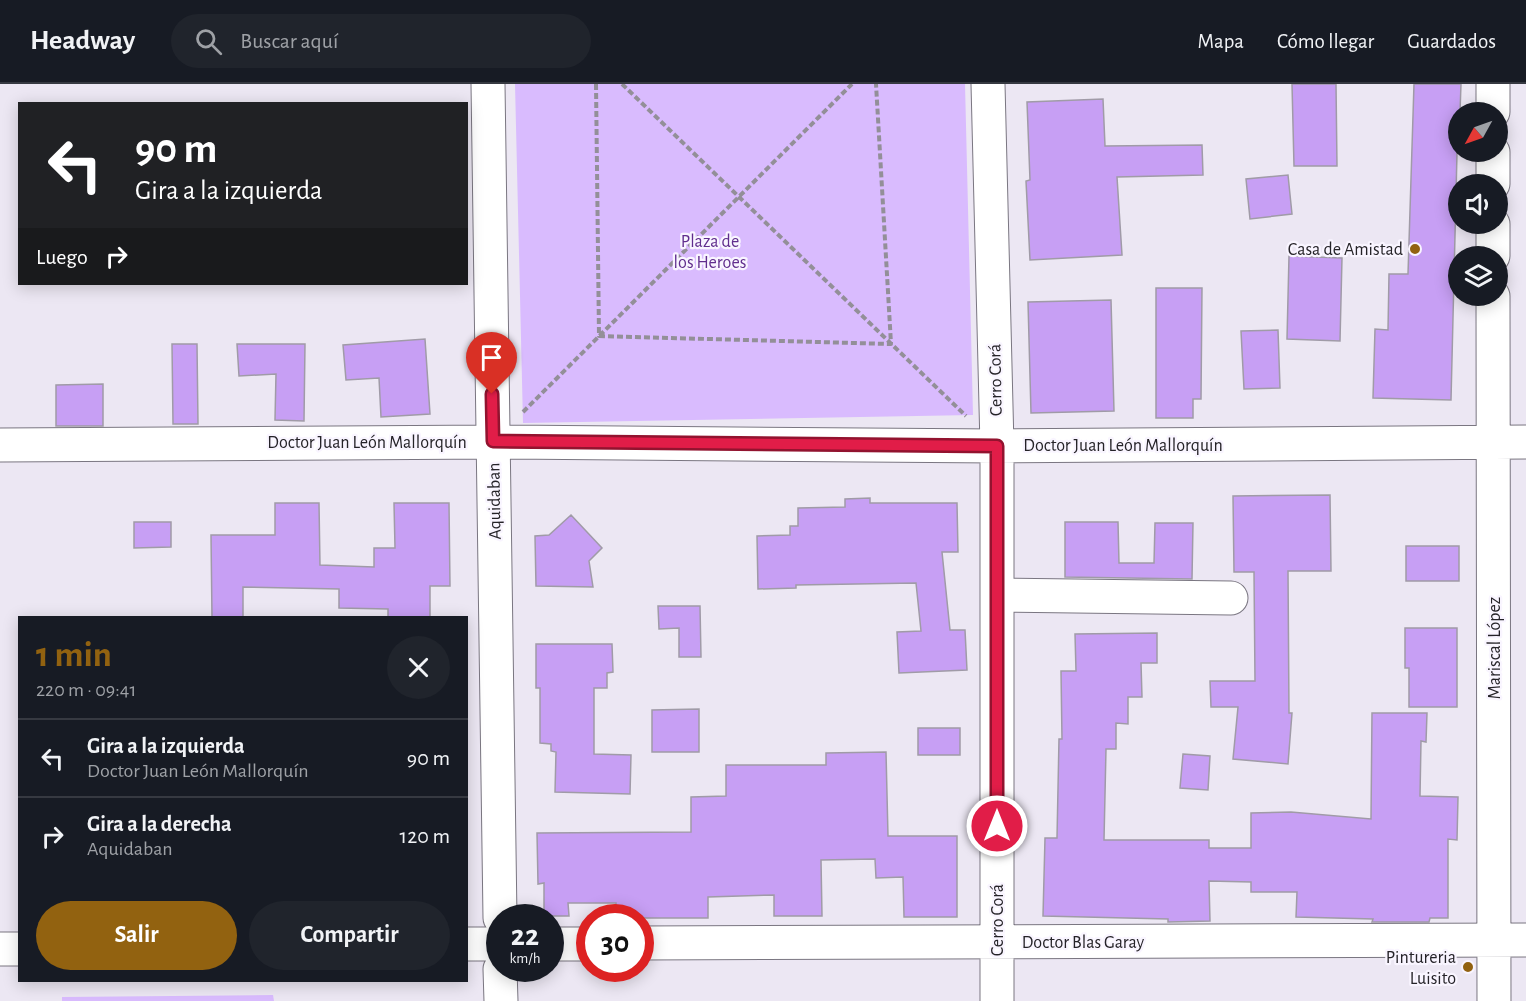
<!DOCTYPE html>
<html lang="es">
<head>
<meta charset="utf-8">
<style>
  :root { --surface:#171b24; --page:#20242c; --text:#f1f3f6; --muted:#9ea1a6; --line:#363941; --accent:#926210 }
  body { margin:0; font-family:"Alegreya Sans",sans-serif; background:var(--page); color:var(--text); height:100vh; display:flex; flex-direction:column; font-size:22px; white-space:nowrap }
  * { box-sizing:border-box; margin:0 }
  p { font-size:20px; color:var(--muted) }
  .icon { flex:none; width:33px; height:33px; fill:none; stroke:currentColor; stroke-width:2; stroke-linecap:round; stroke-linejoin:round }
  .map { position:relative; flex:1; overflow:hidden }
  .drawer { position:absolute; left:18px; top:532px; width:450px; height:366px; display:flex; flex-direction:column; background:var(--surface); border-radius:0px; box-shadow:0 3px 15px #0003 }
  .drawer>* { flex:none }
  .hud { position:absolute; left:18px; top:18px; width:450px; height:183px; border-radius:0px; box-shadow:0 3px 15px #0003; background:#202124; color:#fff; overflow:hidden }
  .needle { width:39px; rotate:230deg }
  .controls { position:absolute; left:1448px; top:18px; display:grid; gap:12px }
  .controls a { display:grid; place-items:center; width:60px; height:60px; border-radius:50%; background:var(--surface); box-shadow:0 3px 15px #0003; font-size:30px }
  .speed { position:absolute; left:486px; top:820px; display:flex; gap:12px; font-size:30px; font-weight:700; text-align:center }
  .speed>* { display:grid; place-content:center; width:78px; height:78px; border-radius:50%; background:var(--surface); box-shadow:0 3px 15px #0003; line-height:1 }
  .speed small { font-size:15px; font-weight:400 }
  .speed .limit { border:9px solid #d22; background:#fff; color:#111 }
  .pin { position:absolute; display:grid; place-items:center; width:51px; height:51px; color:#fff; margin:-62px -26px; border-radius:50% 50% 50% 0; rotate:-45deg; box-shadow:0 0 6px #0007 }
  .pin .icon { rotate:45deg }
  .me { position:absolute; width:66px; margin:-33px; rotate:0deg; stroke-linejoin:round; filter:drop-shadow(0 0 4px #0008) }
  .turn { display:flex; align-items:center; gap:21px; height:126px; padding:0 18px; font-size:27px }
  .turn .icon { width:78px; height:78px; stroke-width:2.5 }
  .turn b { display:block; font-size:42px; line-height:51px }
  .then { display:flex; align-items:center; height:57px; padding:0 18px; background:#0003; gap:12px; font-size:22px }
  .round { display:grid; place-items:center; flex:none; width:63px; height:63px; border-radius:32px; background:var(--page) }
  .overview { display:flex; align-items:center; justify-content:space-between; height:102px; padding:0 18px }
  h1 { font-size:36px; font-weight:700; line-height:45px; color:var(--accent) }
  .action { display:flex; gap:12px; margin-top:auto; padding:12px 18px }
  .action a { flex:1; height:69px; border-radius:36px; background:var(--accent); color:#fff; font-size:24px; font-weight:700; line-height:69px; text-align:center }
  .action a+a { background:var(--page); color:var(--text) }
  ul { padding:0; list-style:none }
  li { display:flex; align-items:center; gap:18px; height:78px; padding:0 18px; border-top:2px solid var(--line) }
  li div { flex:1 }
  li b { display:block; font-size:22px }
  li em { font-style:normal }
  header { display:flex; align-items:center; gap:36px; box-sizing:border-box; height:84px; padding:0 30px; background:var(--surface); border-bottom:2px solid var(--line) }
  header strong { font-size:28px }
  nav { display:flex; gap:33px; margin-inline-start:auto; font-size:21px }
  .search { width:420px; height:54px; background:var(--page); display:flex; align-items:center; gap:15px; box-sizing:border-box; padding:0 21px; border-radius:33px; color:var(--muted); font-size:22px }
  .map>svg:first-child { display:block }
</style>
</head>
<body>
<header>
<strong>Headway</strong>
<div class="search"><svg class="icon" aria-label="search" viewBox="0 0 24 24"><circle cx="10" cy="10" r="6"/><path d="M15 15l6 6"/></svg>Buscar aquí</div>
<nav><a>Mapa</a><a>Cómo llegar</a><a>Guardados</a></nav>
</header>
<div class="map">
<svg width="1526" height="917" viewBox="0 0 1526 917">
  <rect width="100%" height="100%" fill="#ece7f3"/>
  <path fill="#d9bbfe" d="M 515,0 L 965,0 L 973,331 L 523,339 Z
    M 273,911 L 274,917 L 62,917 L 62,913 Z"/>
  <path fill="#c79ff4" stroke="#a09ba7" stroke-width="1.5" d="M 1292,0 L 1336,0 L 1337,82 L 1294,82 Z
    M 1414,0 L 1461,0 L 1460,28 L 1458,28 L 1451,316 L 1373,314 L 1375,245 L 1388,246 L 1389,190 L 1408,190 Z
    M 1103,15 L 1105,62 L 1202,61 L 1203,91 L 1117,93 L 1122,171 L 1030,176 L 1026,97 L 1030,96 L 1027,18 Z
    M 1288,91 L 1292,130 L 1250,135 L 1246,95 Z
    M 1289,172 L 1342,174 L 1340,257 L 1287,255 Z
    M 1156,204 L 1202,204 L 1201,315 L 1193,315 L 1193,334 L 1156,334 Z
    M 1111,216 L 1114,327 L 1031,329 L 1028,218 Z
    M 1278,246 L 1280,304 L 1244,305 L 1241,247 Z
    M 425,255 L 430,330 L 381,333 L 379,294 L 346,296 L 343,261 Z
    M 172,260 L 197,260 L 198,340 L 173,340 Z
    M 237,260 L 305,260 L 304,337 L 275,336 L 276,290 L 239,292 Z
    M 103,300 L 103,342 L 56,342 L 56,301 Z
    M 1330,411 L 1331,487 L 1288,487 L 1289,629 L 1292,629 L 1288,680 L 1233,675 L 1238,623 L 1211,623 L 1210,597 L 1255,597 L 1254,488 L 1234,488 L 1233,412 Z
    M 870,414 L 870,419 L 957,419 L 958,468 L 942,468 L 950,546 L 965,546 L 967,586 L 899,589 L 897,548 L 921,547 L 916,499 L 796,501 L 796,504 L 758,505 L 757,452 L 790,451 L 790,442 L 798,442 L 798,424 L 845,423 L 845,415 Z
    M 275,419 L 319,419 L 320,481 L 374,483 L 374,464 L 395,464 L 394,419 L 449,419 L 450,502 L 430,502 L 430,534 L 388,534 L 388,525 L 339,524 L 339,505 L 243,503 L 243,534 L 212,534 L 211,451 L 275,451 Z
    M 571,431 L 602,464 L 589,477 L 593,503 L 536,502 L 535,452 L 549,451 Z
    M 134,438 L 171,438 L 171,463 L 134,464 Z
    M 1065,438 L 1118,438 L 1119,479 L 1154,479 L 1155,439 L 1193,439 L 1192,495 L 1065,493 Z
    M 1406,462 L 1459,462 L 1459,497 L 1406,497 Z
    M 658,522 L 700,522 L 701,573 L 679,573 L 679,544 L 659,545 Z
    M 1405,544 L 1457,544 L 1457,623 L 1409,623 L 1409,584 L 1405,584 Z
    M 1157,549 L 1157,579 L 1141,579 L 1142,613 L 1128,613 L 1128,640 L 1116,639 L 1116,665 L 1106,665 L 1104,756 L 1209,756 L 1209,764 L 1251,764 L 1251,729 L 1291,728 L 1371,735 L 1372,629 L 1427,629 L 1426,658 L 1421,657 L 1420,712 L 1458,713 L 1457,756 L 1448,755 L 1448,834 L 1430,834 L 1429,838 L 1372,838 L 1373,835 L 1296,833 L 1297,808 L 1251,808 L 1251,798 L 1209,797 L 1210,837 L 1168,838 L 1168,835 L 1043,832 L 1045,754 L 1057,754 L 1059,655 L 1062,655 L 1061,587 L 1076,587 L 1075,550 Z
    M 536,560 L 612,560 L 613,588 L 607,589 L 607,604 L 594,604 L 594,670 L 631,671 L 630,710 L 555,708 L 556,668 L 551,667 L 551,660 L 540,659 L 540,604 L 536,604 Z
    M 699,625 L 699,668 L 652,668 L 652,626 Z
    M 918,644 L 960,644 L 960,671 L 918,671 Z
    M 886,668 L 888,752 L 957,752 L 957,833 L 904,833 L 903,793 L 876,794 L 875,775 L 821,776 L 822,832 L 774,832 L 774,811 L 708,813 L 708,834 L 616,834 L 616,819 L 568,819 L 569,832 L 544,832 L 544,799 L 538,800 L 537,749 L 691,748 L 691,713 L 726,712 L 726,681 L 826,681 L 826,669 Z
    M 1183,670 L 1210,672 L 1208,706 L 1180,704 Z"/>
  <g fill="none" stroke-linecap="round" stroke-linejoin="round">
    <g stroke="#7a7681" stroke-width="35">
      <path id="minor" d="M 488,0 L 500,834
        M 988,0 L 997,362 L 997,917
        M 1493,0 L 1493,28
        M 1493,68 L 1493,100
        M 1493,140 L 1493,172
        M 1493,212 L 1494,917
        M 0,361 L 493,358 L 997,362 L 1526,358
        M 997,511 L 1231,514
        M 640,859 L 1526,856
        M 466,860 L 500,860
        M 550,860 L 590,860
        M 0,865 L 20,865
        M 500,885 L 501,917"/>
    </g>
    <path stroke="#938f98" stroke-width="4" stroke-dasharray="6 3" stroke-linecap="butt" d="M 596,0 L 599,252 L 891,260 L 876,0
      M 622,0 L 966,332
      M 523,328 L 852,0"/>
    <use href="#minor" stroke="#fff" stroke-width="33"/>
  </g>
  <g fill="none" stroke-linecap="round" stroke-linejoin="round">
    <g stroke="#92132f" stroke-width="15">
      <path id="route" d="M 492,310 L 493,357 L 997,362 L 997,742"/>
    </g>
    <use href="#route" stroke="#e11d48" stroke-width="10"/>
  </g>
  <g fill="#926210" stroke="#f9f5ff" stroke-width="2">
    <circle cx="1415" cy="165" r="6"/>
    <circle cx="1468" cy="883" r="6"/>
  </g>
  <g text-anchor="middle" stroke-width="4.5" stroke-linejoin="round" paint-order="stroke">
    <g font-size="18" fill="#602d8d" stroke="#f9f5ff">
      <text x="710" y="163">Plaza de<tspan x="710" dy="21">los Heroes</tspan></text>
    </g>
    <g font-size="18" fill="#252328" stroke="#f9f5ff" text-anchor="end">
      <text x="1403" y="171">Casa de Amistad</text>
      <text x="1456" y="879">Pintureria<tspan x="1456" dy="21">Luisito</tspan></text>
    </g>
    <g font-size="18" fill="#252328" stroke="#f9f5ff">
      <text transform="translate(995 296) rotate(-91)" y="6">Cerro Corá</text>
      <text x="367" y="364">Doctor Juan León Mallorquín</text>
      <text x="1123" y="367">Doctor Juan León Mallorquín</text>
      <text transform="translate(494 417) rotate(-91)" y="6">Aquidaban</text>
      <text transform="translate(1494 564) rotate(-90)" y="6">Mariscal López</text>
      <text transform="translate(997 836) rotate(-90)" y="6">Cerro Corá</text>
      <text x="1083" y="864">Doctor Blas Garay</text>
    </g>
  </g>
</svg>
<div class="controls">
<a><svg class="needle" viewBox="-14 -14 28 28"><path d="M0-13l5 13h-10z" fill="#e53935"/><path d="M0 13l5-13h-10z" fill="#9ea1a6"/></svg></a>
<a><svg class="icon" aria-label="sound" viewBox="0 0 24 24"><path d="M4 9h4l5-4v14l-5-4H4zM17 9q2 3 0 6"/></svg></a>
<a><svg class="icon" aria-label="layers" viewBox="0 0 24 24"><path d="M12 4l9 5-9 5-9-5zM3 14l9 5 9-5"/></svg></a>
</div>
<div class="speed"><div>22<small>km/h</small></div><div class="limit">30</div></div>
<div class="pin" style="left:492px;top:310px;background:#d93025"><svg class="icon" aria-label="arrive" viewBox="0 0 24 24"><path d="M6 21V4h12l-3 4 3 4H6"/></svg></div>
<svg class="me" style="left:997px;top:742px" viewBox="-20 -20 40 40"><circle r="17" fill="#e11d48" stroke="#fff" stroke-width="3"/><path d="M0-11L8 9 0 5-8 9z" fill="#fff"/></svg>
<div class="hud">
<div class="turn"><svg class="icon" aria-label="left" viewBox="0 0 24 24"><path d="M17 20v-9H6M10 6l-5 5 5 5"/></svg><div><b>90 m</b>Gira a la izquierda</div></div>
<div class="then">Luego<svg class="icon" aria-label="right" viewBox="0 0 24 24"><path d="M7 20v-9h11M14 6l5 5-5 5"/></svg></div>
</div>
<section class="drawer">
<div class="overview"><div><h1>1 min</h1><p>220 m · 09:41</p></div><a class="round"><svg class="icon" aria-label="close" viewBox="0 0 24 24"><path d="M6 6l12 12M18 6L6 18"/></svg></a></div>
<ul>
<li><svg class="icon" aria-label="left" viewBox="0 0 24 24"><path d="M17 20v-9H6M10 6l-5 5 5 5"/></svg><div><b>Gira a la izquierda</b><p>Doctor Juan León Mallorquín</p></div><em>90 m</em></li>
<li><svg class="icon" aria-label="right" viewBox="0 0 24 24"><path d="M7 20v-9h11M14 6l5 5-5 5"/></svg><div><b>Gira a la derecha</b><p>Aquidaban</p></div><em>120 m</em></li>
</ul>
<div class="action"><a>Salir</a><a>Compartir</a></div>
</section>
</div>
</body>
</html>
